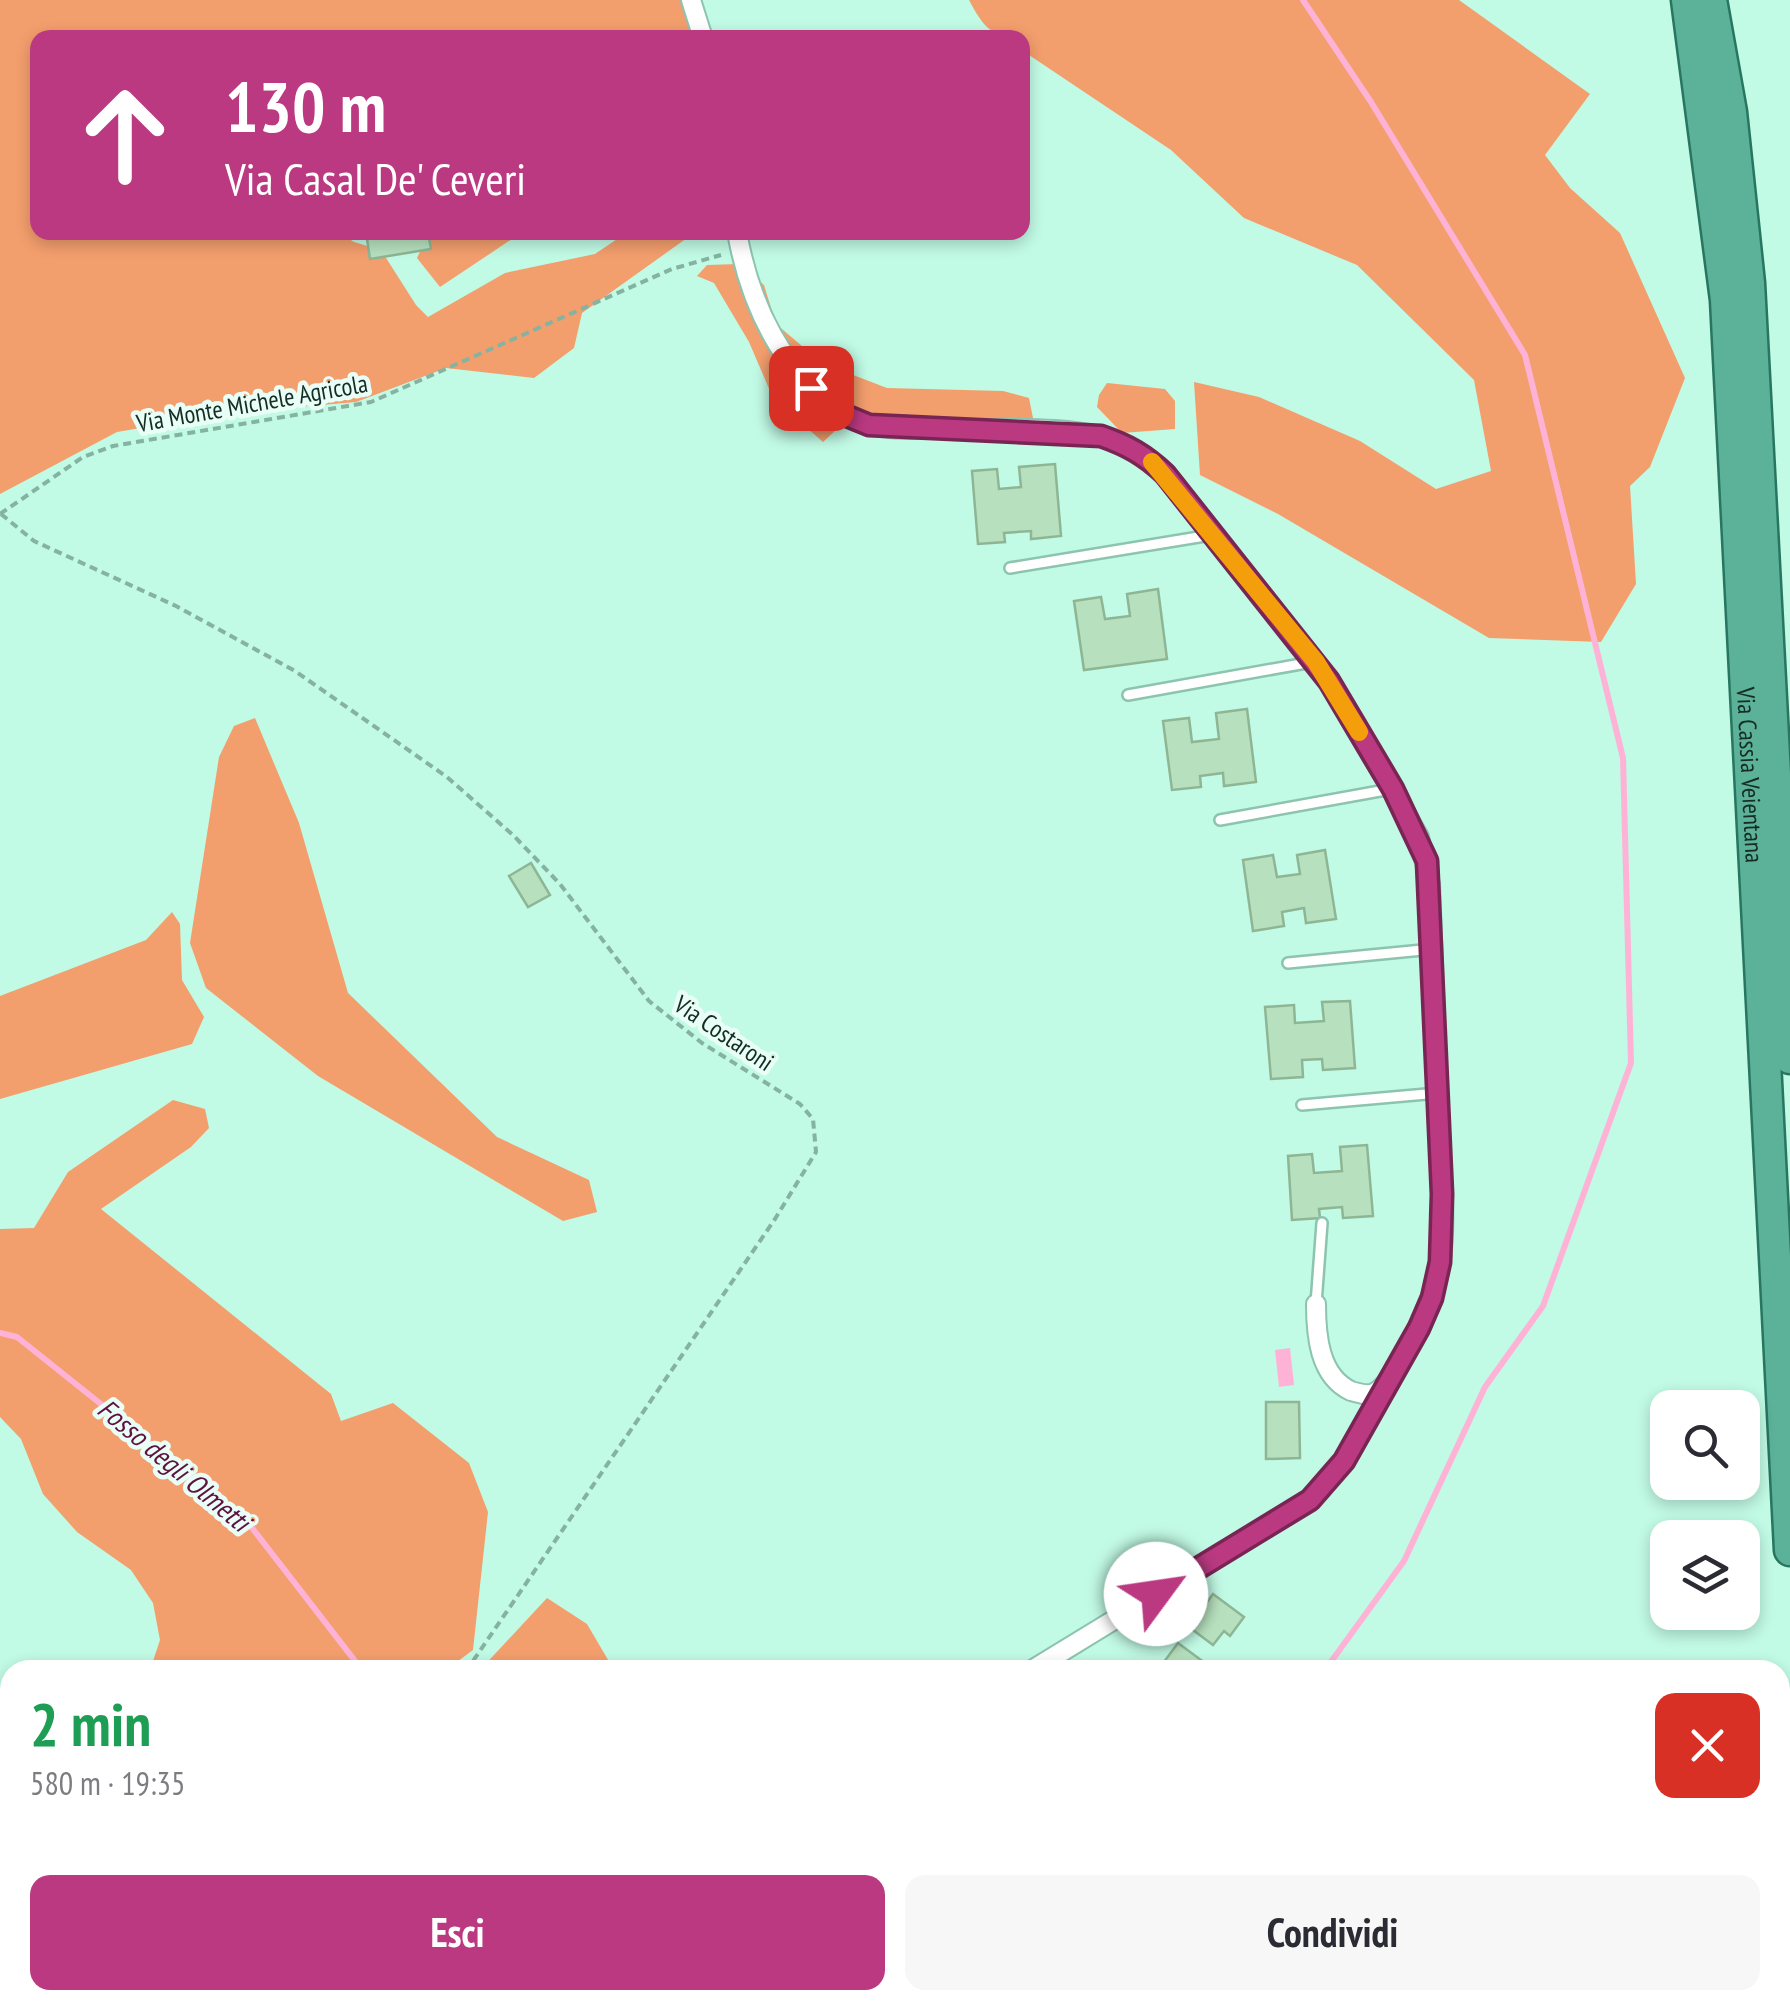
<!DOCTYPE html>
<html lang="it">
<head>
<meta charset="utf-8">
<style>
  :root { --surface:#fff; --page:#f7f7f7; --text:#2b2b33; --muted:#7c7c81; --accent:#ba3981 }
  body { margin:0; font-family:"PT Sans Narrow",sans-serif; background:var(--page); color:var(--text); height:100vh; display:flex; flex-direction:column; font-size:38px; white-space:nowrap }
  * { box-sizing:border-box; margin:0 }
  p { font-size:32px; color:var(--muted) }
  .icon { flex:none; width:55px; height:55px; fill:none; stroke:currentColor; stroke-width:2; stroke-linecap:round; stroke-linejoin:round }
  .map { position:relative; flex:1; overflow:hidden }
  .side { position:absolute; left:0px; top:1660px; width:1790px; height:350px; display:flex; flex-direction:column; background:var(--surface); border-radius:30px 30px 0 0; box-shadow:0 5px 15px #0003 }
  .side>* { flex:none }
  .guide { position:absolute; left:30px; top:30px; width:1000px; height:210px; border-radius:20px; box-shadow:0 5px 15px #0003; background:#ba3981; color:#fff; overflow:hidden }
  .fabs { position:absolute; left:1650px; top:1390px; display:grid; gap:20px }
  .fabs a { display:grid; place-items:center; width:110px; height:110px; border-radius:20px; background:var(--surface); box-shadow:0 5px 15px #0003; font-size:50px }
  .pin { position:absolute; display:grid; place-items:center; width:85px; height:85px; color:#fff; margin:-42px; border-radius:20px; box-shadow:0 5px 15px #0006 }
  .me { position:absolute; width:110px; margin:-55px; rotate:59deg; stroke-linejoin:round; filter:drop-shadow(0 0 8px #0008) }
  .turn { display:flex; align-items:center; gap:35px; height:210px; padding:0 30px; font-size:45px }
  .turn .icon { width:130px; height:130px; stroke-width:2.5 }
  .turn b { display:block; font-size:70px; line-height:85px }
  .round { display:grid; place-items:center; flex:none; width:105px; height:105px; border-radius:20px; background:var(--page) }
  .summary { display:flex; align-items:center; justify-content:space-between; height:170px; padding:0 30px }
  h1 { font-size:60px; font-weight:600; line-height:75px; color:#1e9e55 }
  .cta { display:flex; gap:20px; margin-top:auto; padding:20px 30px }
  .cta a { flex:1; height:115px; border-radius:20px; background:var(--accent); color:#fff; font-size:40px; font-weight:600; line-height:115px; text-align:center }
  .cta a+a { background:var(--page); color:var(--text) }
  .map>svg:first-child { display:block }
</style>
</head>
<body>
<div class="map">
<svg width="1790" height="2010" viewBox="0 0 1790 2010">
  <rect width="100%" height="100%" fill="#c1fae5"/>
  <path fill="#fec6a8" d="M 149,2000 L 205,2000 L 192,2010 L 157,2010 Z"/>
  <path fill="#f39e6d" d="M 0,0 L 700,0 L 709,37 L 38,38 L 38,232 L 340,233 L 354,242 L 381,250 L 416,305 L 428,317 L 505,273 L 595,254 L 626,233 L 694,233 L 582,313 L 574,348 L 534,378 L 446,368 L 356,402 L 229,413 L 117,432 L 0,494 Z
    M 969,0 L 1459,0 L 1590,94 L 1545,155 L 1570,188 L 1620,233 L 1685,378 L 1650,467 L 1630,486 L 1636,584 L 1601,642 L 1489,638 L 1278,514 L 1200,475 L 1194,382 L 1259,397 L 1360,441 L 1436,489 L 1491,471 L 1474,380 L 1357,265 L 1244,218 L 1171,150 L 1023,51 L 1022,38 C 991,38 983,26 969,0 Z
    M 429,233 L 521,233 L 440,287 L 417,258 Z
    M 739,264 L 764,285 L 776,324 L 822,363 L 887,388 L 1003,391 L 1029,398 L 1033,418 L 1006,424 L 876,418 L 830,405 L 836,430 L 823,442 L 773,398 L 749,342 L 714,283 L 697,276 L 707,265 Z
    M 1107,383 L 1165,389 L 1175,401 L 1175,429 L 1122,433 L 1097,407 L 1099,395 Z
    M 255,718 L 299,823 L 348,993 L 497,1137 L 589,1180 L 597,1212 L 563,1221 L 318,1076 L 206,988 L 190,943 L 219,757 L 234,726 Z
    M 172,912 L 180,924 L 182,980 L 204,1017 L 192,1044 L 0,1099 L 0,996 L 146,940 Z
    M 173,1100 L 205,1109 L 209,1128 L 191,1147 L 101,1209 L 331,1394 L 341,1421 L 393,1403 L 469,1463 L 488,1512 L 473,1650 L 446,1670 L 150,1670 L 160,1640 L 153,1603 L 131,1570 L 77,1532 L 43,1494 L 21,1439 L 0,1417 L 0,1229 L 34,1228 L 68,1172 Z
    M 547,1598 L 587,1624 L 614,1670 L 480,1670 Z
    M 10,1744 L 10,1890 L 0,1894 L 0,1754 Z
    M 474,2000 L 669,2000 L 672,2010 L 479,2010 Z"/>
  <path fill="#feb3d6" d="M 1290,1348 L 1294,1385 L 1279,1387 L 1275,1350 Z"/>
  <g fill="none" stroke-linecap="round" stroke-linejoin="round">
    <path stroke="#feb3d6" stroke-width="6" d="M 1303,0 L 1371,102 L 1525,355 L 1623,758 L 1631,1063 L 1543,1306 L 1485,1387 L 1404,1561 L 1325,1670
      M 0,1333 L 17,1337 L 246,1520 L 362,1670
      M 562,2000 L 565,2010
      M 1178,2010 L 1179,2000"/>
  </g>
  <path fill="#b7e1be" stroke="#8eb695" stroke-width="2.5" d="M 366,232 L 428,232 L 431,249 L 370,259 Z
    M 1055,464 L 1061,536 L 1031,539 L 1031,531 L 1004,533 L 1005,542 L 978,544 L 972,471 L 997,469 L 999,489 L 1021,487 L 1019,467 Z
    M 1158,589 L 1167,659 L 1084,670 L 1074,601 L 1101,597 L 1105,619 L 1130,616 L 1127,594 Z
    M 1247,709 L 1256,782 L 1224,786 L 1223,773 L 1200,776 L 1201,787 L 1172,790 L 1163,721 L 1189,718 L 1192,742 L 1219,739 L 1216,713 Z
    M 1325,850 L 1336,919 L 1306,923 L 1304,908 L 1282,912 L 1284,926 L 1253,931 L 1243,860 L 1273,855 L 1277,877 L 1300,874 L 1297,855 Z
    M 531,863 L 550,895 L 528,907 L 509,876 Z
    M 1350,1001 L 1355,1068 L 1323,1070 L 1322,1059 L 1302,1060 L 1303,1077 L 1271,1079 L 1265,1007 L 1294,1005 L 1295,1023 L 1324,1021 L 1322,1002 Z
    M 1367,1145 L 1373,1216 L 1343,1218 L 1342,1207 L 1319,1209 L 1320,1218 L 1292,1220 L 1288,1156 L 1312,1154 L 1314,1173 L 1342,1171 L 1340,1147 Z
    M 1266,1402 L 1299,1402 L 1300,1458 L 1266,1459 Z
    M 1213,1594 L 1244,1617 L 1230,1636 L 1224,1631 L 1213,1645 L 1189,1627 Z
    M 1178,1643 L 1205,1663 L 1200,1670 L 1158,1670 Z
    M 266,2000 L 287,2000 L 290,2010 L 260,2010 L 257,2003 Z
    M 326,2001 L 329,2010 L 297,2010 Z"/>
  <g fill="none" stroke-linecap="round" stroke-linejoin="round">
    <g stroke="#8dc4b0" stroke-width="14">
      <path id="service" d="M 1010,568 L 1211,535
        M 1128,695 L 1312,662
        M 1220,820 L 1391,789
        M 1288,963 L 1433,949
        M 1302,1105 L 1438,1093
        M 1316,1304 L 1322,1223"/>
    </g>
    <g stroke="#8dc4b0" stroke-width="22">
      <path id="minor" d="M 691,0 L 703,38
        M 737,232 C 746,283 765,332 797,372 C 813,391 831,412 855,421 C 880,430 905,429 931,429 C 986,430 1080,422 1129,446 C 1143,453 1153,463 1165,474 L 1329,681 L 1419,837 L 1430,884 C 1433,965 1436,1047 1439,1128 C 1441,1173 1447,1222 1440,1266 C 1435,1293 1399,1381 1374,1393 C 1367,1396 1358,1393 1351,1391 C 1319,1376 1316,1335 1316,1304
        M 1032,1670 L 1310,1500 L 1344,1461 L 1387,1385
        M 947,2000 L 949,2010"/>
    </g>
    <g stroke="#287660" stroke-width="35">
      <g id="trunk">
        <path id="s1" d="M 1687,0 L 1726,300 L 1790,1550"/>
        <path d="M 1711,0 L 1731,112 L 1749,283 L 1790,1058"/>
      </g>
    </g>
    <path stroke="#85b2a1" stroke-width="4" stroke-dasharray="8 5" stroke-linecap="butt" d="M 0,514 L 83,457 L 113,446 L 371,402 L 672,269 L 721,255
      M 1,514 L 34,541 L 176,606 L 295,671 L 447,777 L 513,835 L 560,884 L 649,1001 L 702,1043 L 800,1104 L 813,1119 L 816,1152 L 775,1219 L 473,1661 L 463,1670
      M 0,1903 L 10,1898
      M 464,2000 L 491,2010
      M 519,2010 L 523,2000"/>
    <use href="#service" stroke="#fff" stroke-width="9"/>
    <use href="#minor" stroke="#fff" stroke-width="18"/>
    <use href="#trunk" stroke="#5bb298" stroke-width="30"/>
  </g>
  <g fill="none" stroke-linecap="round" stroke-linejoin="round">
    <g stroke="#792554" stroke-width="25">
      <path id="route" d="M 811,388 L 840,413 L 869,425 L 1101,436 C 1127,445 1145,455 1165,474 L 1329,681 L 1393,789 L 1427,861 L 1442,1194 L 1440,1262 L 1432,1298 L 1419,1328 L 1344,1461 L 1310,1500 L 1156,1594"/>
    </g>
    <use href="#route" stroke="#ba3981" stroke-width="18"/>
    <path stroke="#f59e0b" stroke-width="18" d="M 1152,462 L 1316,662 L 1359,732"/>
  </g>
  <g text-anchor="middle" stroke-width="9" stroke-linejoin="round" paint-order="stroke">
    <g font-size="25" fill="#162d25" stroke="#e8fef6">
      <text transform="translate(252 403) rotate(-10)" y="9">Via Monte Michele Agricola</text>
      <text dy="9" stroke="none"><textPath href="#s1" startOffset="778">Via Cassia Veientana</textPath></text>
      <text transform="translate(724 1033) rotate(34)" y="9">Via Costaroni</text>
    </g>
    <g font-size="28" font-style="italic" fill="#60113f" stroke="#e8fef6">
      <text transform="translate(174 1465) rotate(40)" y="10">Fosso degli Olmetti</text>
    </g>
  </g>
</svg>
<div class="fabs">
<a><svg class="icon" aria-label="search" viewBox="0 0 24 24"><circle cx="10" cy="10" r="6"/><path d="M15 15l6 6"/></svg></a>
<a><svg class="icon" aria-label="layers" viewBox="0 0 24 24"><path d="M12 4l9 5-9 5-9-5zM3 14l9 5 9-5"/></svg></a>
</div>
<div class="pin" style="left:811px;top:388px;background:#d93025"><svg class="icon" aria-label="arrive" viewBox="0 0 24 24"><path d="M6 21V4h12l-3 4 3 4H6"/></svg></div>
<svg class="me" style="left:1156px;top:1594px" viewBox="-20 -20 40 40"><circle r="19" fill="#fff"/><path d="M0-13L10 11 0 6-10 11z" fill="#ba3981"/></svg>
<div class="guide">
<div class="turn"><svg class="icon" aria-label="ahead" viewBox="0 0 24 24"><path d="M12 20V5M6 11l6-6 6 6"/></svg><div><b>130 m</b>Via Casal De' Ceveri</div></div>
</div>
<section class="side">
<div class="summary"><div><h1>2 min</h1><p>580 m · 19:35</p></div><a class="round" style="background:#d93025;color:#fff"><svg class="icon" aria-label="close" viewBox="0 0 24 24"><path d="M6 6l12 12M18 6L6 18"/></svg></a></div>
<div class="cta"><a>Esci</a><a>Condividi</a></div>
</section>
</div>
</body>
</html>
